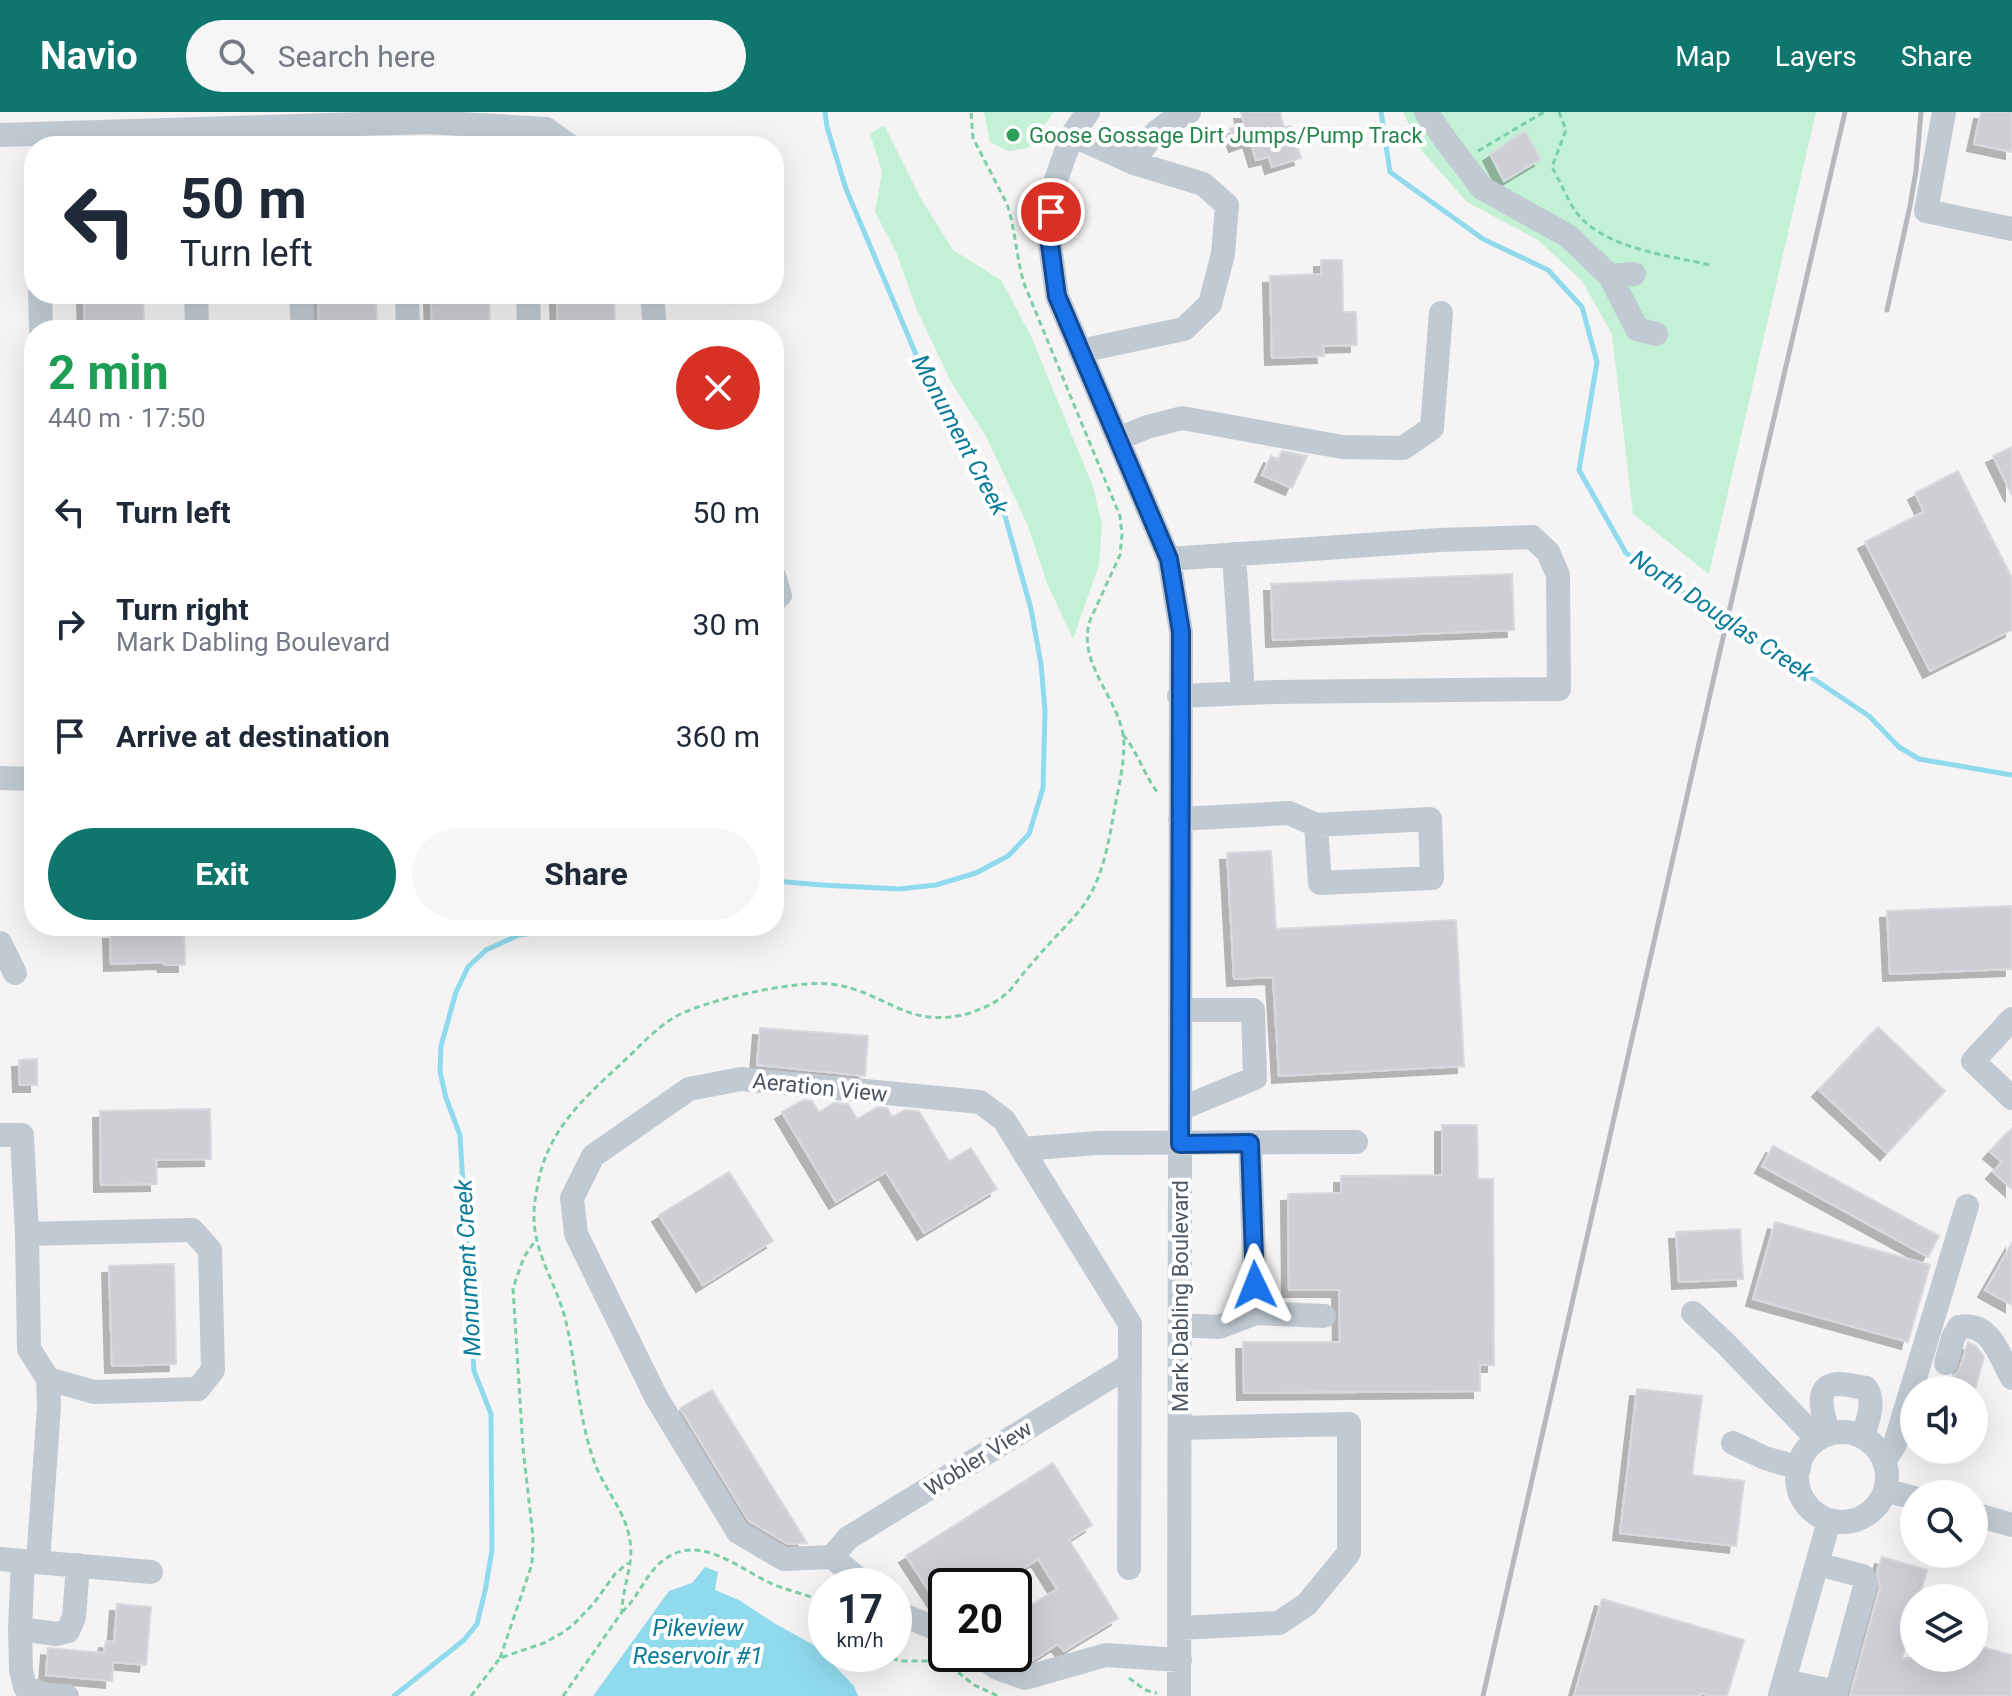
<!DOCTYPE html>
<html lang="en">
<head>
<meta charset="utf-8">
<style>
  :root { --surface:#fff; --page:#f6f6f7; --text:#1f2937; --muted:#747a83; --accent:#0f766e }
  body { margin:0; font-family:Roboto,sans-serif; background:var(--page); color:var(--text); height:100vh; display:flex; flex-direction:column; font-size:30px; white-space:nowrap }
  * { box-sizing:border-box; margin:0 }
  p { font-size:26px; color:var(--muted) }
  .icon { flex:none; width:44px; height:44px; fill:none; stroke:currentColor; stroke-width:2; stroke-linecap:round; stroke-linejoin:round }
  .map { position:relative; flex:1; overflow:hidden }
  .drawer { position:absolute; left:24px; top:208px; width:760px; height:616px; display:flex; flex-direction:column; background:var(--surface); border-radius:32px; box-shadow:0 8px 32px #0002 }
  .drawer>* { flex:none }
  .top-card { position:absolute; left:24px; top:24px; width:760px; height:168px; border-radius:32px; box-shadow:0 8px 32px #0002; background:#fff; color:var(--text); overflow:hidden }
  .tools { position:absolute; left:1900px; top:1264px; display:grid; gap:16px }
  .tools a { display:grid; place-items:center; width:88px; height:88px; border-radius:50%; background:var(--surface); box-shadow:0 8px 32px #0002; font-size:40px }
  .speed { position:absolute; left:808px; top:1456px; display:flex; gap:16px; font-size:40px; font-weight:700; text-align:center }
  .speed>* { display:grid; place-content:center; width:104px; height:104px; border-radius:50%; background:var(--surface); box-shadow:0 8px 32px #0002; line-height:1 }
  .speed small { font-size:20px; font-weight:400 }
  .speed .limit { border:4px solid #111; border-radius:12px; background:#fff; color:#111 }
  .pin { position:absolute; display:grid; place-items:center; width:68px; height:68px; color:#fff; margin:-34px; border:4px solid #fff; border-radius:50%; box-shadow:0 2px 8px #0007 }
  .me { position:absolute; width:88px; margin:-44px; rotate:358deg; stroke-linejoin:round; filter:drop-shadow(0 0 6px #0008) }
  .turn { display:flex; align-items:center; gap:28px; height:168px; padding:0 24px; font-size:36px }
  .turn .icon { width:104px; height:104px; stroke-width:2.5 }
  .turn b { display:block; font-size:56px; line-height:68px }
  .round { display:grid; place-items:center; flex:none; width:84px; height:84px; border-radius:42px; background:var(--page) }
  .headline { display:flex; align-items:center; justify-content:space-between; height:136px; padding:0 24px }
  h1 { font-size:48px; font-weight:700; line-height:60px; color:#1e9e55 }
  .button { display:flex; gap:16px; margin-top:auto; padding:16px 24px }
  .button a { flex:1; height:92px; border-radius:48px; background:var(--accent); color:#fff; font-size:32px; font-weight:700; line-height:92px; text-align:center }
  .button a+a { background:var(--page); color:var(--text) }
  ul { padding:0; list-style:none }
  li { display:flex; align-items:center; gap:24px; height:112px; padding:0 24px }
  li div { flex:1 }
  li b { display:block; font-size:30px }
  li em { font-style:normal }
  header { display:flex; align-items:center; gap:48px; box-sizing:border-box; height:112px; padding:0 40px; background:var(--accent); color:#fff }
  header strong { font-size:38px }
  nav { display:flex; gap:44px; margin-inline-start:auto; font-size:28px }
  .search { width:560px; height:72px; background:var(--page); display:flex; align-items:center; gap:20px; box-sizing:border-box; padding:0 28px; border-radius:44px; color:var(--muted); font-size:30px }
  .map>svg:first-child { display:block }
</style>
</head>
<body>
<header>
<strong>Navio</strong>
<div class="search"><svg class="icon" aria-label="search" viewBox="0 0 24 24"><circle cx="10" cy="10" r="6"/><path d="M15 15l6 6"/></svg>Search here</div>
<nav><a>Map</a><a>Layers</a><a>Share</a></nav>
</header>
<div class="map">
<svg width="2012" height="1584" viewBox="0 0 2012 1584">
  <defs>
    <filter id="shadow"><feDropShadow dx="-7" dy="7" stdDeviation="0" flood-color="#0004"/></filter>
  </defs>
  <rect width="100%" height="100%" fill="#f5f3f3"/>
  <path fill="#c3f1d5" d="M 984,0 L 1054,0 L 1028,36 L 1008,39 L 990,30 Z
    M 1403,0 L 1816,0 L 1709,462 L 1633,402 L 1612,222 L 1582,169 L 1538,128 L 1467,90 L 1422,39 Z
    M 884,13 L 920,85 L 953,138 L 1001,168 L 1031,224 L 1093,375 L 1102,413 L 1099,453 L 1073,527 L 1047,471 L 1028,414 L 987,326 L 950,268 L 917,198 L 896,140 L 875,100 L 882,60 L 870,22 Z"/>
  <path fill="#90daee" d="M 705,1455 L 718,1460 L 715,1478 L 739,1488 L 774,1511 L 826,1540 L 827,1546 L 854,1574 L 858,1584 L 593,1584 L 669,1479 L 692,1471 Z"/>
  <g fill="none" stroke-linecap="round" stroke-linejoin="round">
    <path stroke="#90daee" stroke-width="5" d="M 1381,0 L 1390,60 L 1483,127 L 1548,158 L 1582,195 L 1597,250 L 1579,358 L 1626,441 L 1869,604 L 1899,635 L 1919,647 L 2012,663
      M 774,769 L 822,773 L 899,777 L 936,773 L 976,761 L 1008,744 L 1029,722 L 1043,676 L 1045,599 L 1041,552 L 1031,497 L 1005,404 L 979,351 L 926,266 L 846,77 L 827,15 L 825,0
      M 394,1584 L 464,1528 L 477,1512 L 485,1479 L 492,1438 L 491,1302 L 474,1259 L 460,1023 L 446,986 L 440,960 L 441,934 L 456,880 L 468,855 L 486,838 L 519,823 L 563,817 L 570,814"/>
  </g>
  <path fill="#cdcfd5" stroke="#d7d9de" stroke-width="2" filter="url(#shadow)" d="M 1241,0 L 1280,0 L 1284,16 L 1291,14 L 1301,46 L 1272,55 L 1269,45 L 1256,48 L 1250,28 L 1236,33 L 1230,17 L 1244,12 Z
    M 1981,0 L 2012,0 L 2012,40 L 1974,32 Z
    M 1525,19 L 1541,47 L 1504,69 L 1490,42 Z
    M 1321,148 L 1342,148 L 1343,200 L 1356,200 L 1357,233 L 1323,234 L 1324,244 L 1272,246 L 1270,164 L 1321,162 Z
    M 84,182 L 143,182 L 144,218 L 85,218 Z
    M 318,182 L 376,182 L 377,218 L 319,218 Z
    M 431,182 L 489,182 L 490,218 L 432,218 Z
    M 557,182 L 614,182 L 615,218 L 558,218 Z
    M 2012,335 L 2012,383 L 1993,344 Z
    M 1282,339 L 1307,344 L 1292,376 L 1262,363 L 1271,344 L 1278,348 Z
    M 1958,359 L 2012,466 L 2012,518 L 1930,559 L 1865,430 L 1924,400 L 1915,381 Z
    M 1512,462 L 1514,518 L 1273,528 L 1271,472 Z
    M 1271,739 L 1276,817 L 1456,808 L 1464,954 L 1279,964 L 1273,865 L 1234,867 L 1227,741 Z
    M 2012,794 L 2012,857 L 1890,862 L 1887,799 Z
    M 184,818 L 185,853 L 165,853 L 164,850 L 111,852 L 110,820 Z
    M 1878,915 L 1945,979 L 1887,1041 L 1819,978 Z
    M 760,916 L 868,924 L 865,964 L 757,953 Z
    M 37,947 L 37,973 L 20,973 L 19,948 Z
    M 803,988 L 812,989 L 819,1000 L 834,991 L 848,992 L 857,1007 L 878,995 L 887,996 L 892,1005 L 905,998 L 919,999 L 949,1049 L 971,1036 L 997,1077 L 924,1121 L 886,1060 L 836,1090 L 782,1000 Z
    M 210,997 L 211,1047 L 156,1048 L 157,1072 L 101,1073 L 100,999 Z
    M 1442,1013 L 1477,1013 L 1478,1067 L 1493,1067 L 1494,1253 L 1480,1253 L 1480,1279 L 1244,1281 L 1243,1230 L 1340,1230 L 1339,1178 L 1289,1178 L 1288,1082 L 1341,1081 L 1341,1064 L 1442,1063 Z
    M 2012,1016 L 2012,1077 L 1993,1060 L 2002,1050 L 1990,1040 Z
    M 1773,1034 L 1939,1124 L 1928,1145 L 1762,1054 Z
    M 729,1060 L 773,1129 L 703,1173 L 659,1103 Z
    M 1775,1110 L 1930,1153 L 1908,1230 L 1753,1187 Z
    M 1740,1117 L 1743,1167 L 1679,1170 L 1676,1120 Z
    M 2012,1131 L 2012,1193 L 1985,1178 Z
    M 174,1152 L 176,1252 L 112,1254 L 109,1154 Z
    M 1968,1230 L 1976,1234 L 1984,1245 L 1975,1278 L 1948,1278 L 1951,1265 L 1957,1261 L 1960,1256 Z
    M 1637,1277 L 1702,1284 L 1692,1363 L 1744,1369 L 1736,1434 L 1620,1421 Z
    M 712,1278 L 807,1431 L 788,1432 L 749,1409 L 680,1296 Z
    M 1053,1351 L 1092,1413 L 1069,1428 L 1118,1506 L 1064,1539 L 1058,1532 L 1033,1548 L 1014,1518 L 1014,1504 L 1057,1477 L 1038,1447 L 996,1474 L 946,1474 L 946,1505 L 906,1444 Z
    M 1882,1445 L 1927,1458 L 1919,1486 L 1914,1486 L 1914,1505 L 1902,1546 L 1974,1546 L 1974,1533 L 2012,1543 L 2012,1584 L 1850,1584 L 1880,1475 L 1877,1460 Z
    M 1602,1487 L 1744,1528 L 1727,1584 L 1712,1584 L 1701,1581 L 1700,1584 L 1574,1584 Z
    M 117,1492 L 151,1495 L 146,1553 L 113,1550 L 112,1569 L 46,1563 L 48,1536 L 104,1541 L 106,1529 L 114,1530 Z"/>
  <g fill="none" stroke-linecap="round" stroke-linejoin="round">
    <path stroke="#7ad0a6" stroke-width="3" stroke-dasharray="6 4" stroke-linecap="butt" d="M 1559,0 L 1566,18 L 1552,55 C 1560,69 1567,87 1576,100 C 1604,137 1668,143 1710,153
      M 1478,39 L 1544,0
      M 1123,623 C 1138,640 1144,663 1158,681
      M 622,1500 C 639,1485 646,1460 665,1447 C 699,1422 737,1455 768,1470 C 786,1479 808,1482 826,1491
      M 883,1542 L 888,1545 L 901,1549 L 934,1549 L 942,1554 L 950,1554 L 974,1573 L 998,1584
      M 500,1546 L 532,1452 L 533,1425 L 523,1336 L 513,1176 L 524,1145 L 537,1126
      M 1129,1566 L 1145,1578 L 1157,1581
      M 471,1584 L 500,1546 L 544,1531 L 562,1521 L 573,1513 L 594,1491 L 615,1462 L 628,1451
      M 563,1584 L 622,1500 C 622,1476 634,1453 630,1429 C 626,1400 605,1378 595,1352 C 578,1306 577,1257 566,1210 C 559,1179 540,1151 535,1119 C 533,1105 534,1090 537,1077 C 546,1019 582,988 623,950 C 639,935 654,918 673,906 C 703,888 796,868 831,872 C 886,879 907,919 970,901 C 985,896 1000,889 1011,877 C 1027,856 1045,836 1063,817 C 1073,806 1083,796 1090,783 C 1106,754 1110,721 1116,689 C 1120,670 1126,641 1123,622 C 1116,583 1075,548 1091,506 L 1120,443 L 1122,423 L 1120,404 L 1025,174 C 1016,147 1016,119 1007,92 L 973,26 L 971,0"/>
    <path stroke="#c1cad2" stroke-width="24" d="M 1088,0 L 1072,23 L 1053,76 L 1049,125 L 1057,184 L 1169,447 L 1181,520 L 1179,1584
      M 1426,0 L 1447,30 L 1482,76 L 1568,124 L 1610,164 L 1637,217 L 1656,222
      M 1944,0 L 1926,99 L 2012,117
      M 546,17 L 570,34
      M 0,23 L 428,10 L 546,17
      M 1072,23 L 1134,51 C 1150,23 1159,14 1189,0
      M 1610,164 L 1634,162
      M 40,182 L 41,218
      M 196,182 L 197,218
      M 301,182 L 303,218
      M 407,182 L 408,218
      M 528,182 L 529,218
      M 652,182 L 655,218
      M 1080,239 L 1184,217 L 1210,192 L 1223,142 L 1227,93 L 1203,72 L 1134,51
      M 1118,327 L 1147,315 L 1182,306 L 1342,335 L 1403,336 L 1432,316 L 1441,201
      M 1234,442 L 1243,581
      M 1169,447 L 1439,428 L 1532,425 L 1548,440 L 1558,463 L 1559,577 L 1274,580 L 1179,584
      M 774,464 L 780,483 L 774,489
      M 0,666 L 34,667
      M 1180,707 L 1289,701 L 1316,713 L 1430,707 L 1432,766 L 1320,771 L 1316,713
      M 0,831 L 15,861
      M 1180,898 L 1253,898 L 1255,966 L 1180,997
      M 2012,907 L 1973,949 L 2012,986
      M 0,1023 L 22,1023 L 27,1122 L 29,1237 L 48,1267 L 94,1280 L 198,1277 L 213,1258 L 210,1138 L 192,1118 L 27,1122
      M 1250,1031 L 1256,1201 L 1324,1204
      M 1022,1037 L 1097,1031 L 1356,1030
      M 1693,1201 L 1727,1233 L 1817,1327
      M 1180,1213 L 1219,1215 L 1256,1201
      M 1946,1251 L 1953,1226 L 1959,1215 C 1991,1209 1999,1244 2012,1266
      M1797 1365a45 45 0 1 1 90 0a45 45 0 1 1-90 0Z
      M 1829,1322 C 1824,1306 1811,1272 1839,1272 C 1848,1272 1858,1275 1866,1276 C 1876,1291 1867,1309 1863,1325
      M 1733,1331 L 1765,1346 L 1799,1356
      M 1884,1350 L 1895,1332 L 1967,1094
      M 1885,1378 L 1914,1386
      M 1974,1402 L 2012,1413
      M 832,1445 L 848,1426 L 1130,1253
      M 0,1447 L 151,1460
      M 23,1449 L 20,1517 L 56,1522 L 68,1519 L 74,1505 L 78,1453
      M 38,1450 L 49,1294 L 48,1267
      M 867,1474 L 832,1445 L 784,1447 L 738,1420 L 656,1285 L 576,1122 L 572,1086 L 593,1044 L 689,977 L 741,967 L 980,990 L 1004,1008 L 1130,1212 L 1129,1456
      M 894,1496 L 901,1502 L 946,1521
      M 1180,1516 L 1279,1511 L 1307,1492 L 1349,1441 L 1349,1312 L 1180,1316
      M 20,1517 L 21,1558 L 25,1575 L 46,1583 L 67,1584
      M 978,1542 L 997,1556 L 1025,1566 L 1106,1543 L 1180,1548
      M 1784,1569 L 1832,1579 L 1837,1577 L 1866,1471 L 1863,1464 L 1817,1452
      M 1780,1583 L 1829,1409"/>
    <path stroke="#b5b8bd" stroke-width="5" d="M 1887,198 L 1910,94 L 1916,59 L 1921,0
      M 1483,1584 L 1719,543 L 1845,0"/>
  </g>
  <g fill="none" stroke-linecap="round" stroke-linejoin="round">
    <g stroke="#114b97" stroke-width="20">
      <path id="route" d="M 1051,100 L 1049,125 L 1057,184 L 1169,447 L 1181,520 L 1180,1032 L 1250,1031 L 1255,1173"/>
    </g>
    <use href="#route" stroke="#1a73e8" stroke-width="14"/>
  </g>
  <circle fill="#2e9e5b" stroke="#fff" stroke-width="3" cx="1013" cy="23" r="8"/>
  <g text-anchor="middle" stroke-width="8" stroke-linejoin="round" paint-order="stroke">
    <g font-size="22" fill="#27864d" stroke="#fff" text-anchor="start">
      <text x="1029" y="31">Goose Gossage Dirt Jumps/Pump Track</text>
    </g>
    <g font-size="22" fill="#4a5661" stroke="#fff">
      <text transform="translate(820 975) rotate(6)" y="8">Aeration View</text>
      <text transform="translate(1180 1184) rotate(-90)" y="8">Mark Dabling Boulevard</text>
      <text transform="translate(978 1346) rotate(-32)" y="8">Wobler View</text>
    </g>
    <g font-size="24" font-style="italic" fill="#0c7c9b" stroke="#fff">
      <text transform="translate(960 323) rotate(62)" y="8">Monument Creek</text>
      <text transform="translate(1722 504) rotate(34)" y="8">North Douglas Creek</text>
      <text transform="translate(468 1156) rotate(-93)" y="8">Monument Creek</text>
      <text x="698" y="1524">Pikeview<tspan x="698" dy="28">Reservoir #1</tspan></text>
    </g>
  </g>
</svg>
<div class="tools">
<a><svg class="icon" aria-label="sound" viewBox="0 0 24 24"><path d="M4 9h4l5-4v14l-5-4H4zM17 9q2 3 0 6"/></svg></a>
<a><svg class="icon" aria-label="search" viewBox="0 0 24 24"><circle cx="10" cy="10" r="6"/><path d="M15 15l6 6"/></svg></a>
<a><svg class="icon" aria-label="layers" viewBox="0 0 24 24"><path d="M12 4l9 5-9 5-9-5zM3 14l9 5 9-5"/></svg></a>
</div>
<div class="speed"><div>17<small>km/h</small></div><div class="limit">20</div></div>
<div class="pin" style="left:1051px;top:100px;background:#d93025"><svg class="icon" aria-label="arrive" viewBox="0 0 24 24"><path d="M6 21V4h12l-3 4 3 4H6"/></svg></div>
<svg class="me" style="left:1255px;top:1173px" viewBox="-20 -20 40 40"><path d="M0-17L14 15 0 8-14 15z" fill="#1a73e8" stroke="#fff" stroke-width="4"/></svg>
<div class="top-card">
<div class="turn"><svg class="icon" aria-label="left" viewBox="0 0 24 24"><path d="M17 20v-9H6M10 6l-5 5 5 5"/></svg><div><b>50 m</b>Turn left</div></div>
</div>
<section class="drawer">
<div class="headline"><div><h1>2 min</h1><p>440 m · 17:50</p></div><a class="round" style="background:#d93025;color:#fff"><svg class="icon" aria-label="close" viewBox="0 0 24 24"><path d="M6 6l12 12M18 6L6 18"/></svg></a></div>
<ul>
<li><svg class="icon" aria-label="left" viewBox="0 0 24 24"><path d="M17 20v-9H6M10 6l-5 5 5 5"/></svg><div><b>Turn left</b></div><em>50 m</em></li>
<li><svg class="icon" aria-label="right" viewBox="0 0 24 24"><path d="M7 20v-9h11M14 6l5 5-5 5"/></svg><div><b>Turn right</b><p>Mark Dabling Boulevard</p></div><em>30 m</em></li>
<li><svg class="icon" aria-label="arrive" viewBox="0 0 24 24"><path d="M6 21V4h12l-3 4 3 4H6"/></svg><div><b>Arrive at destination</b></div><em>360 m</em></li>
</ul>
<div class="button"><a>Exit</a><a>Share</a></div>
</section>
</div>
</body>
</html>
